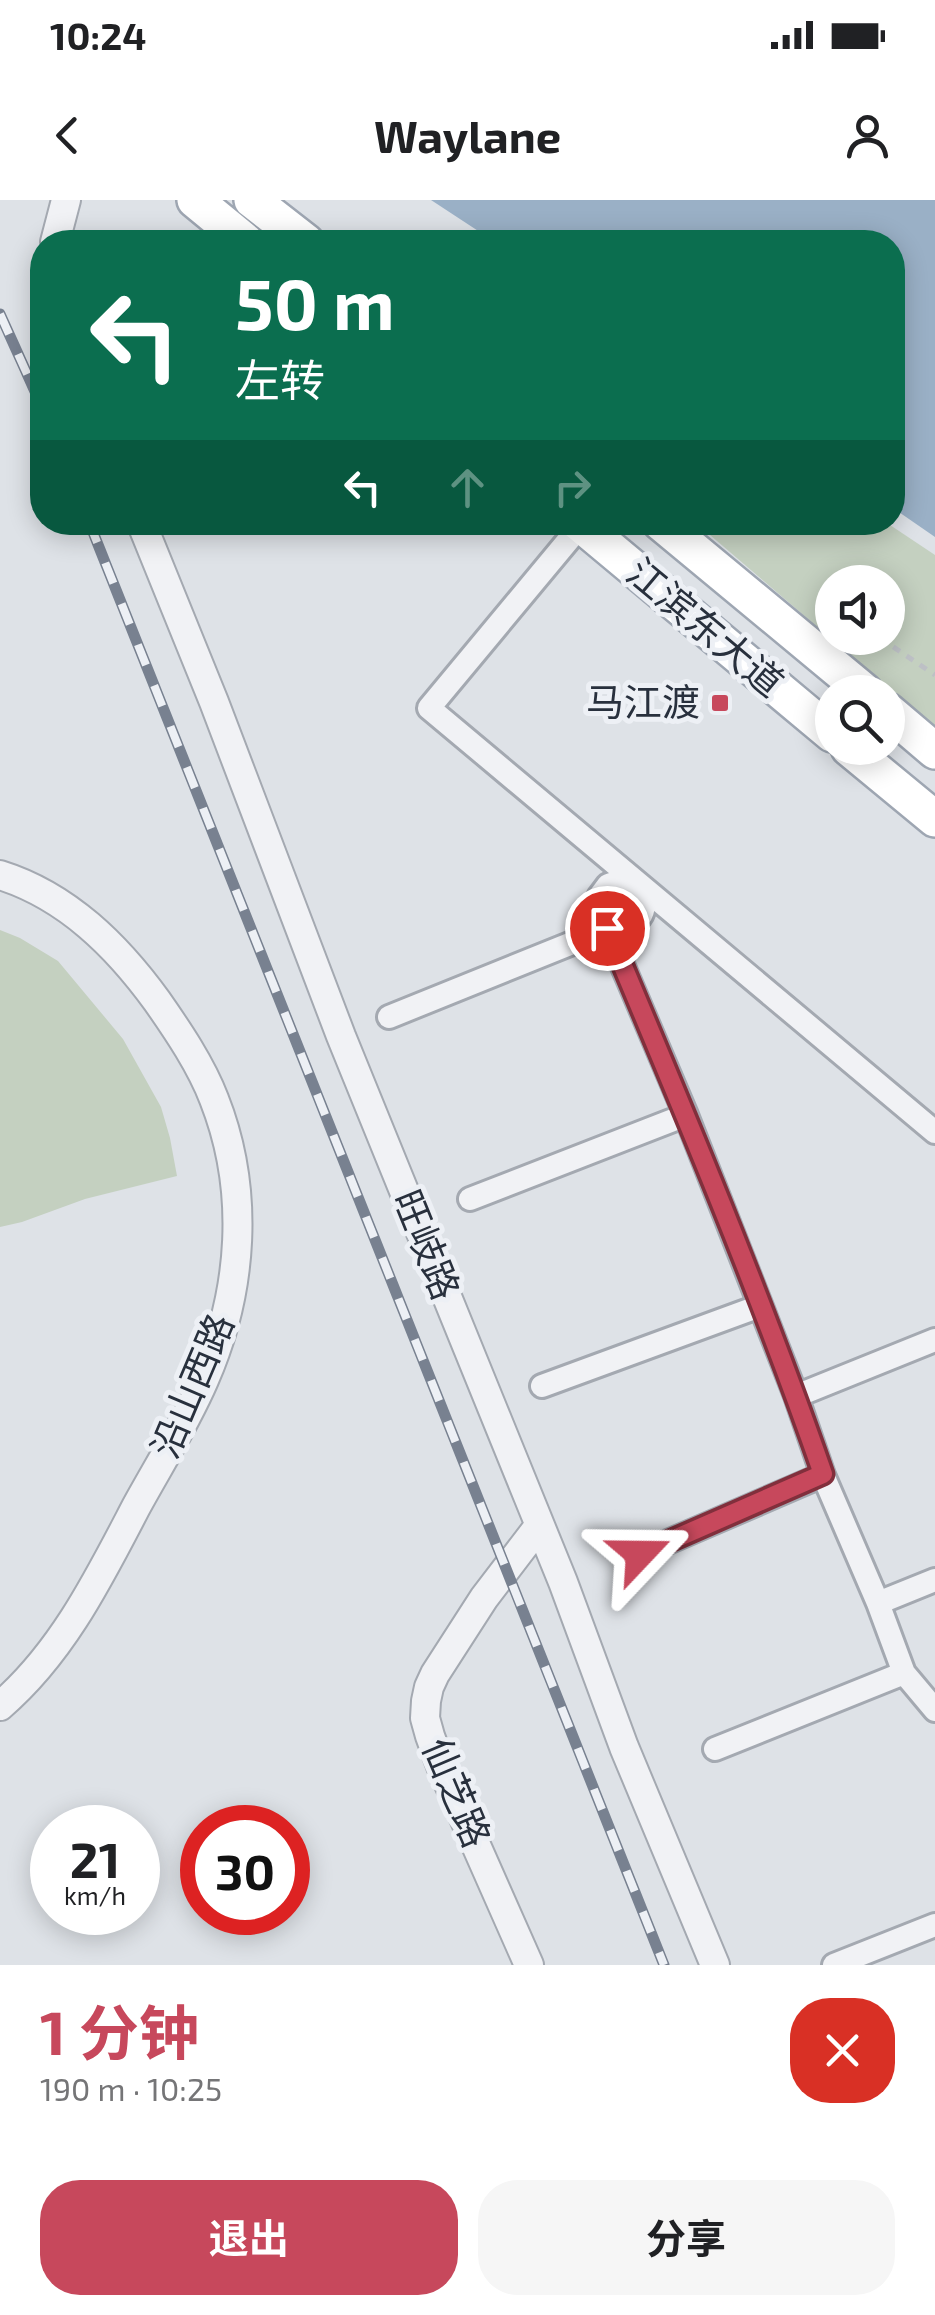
<!DOCTYPE html>
<html lang="zh">
<head>
<meta charset="utf-8">
<style>
  :root { --surface:#fff; --page:#f6f6f6; --text:#202124; --muted:#757577; --accent:#c7485c }
  body { margin:0; font-family:"Exo 2","Noto Sans SC",sans-serif; background:var(--page); color:var(--text); height:100vh; display:flex; flex-direction:column; font-size:38px; white-space:nowrap }
  * { box-sizing:border-box; margin:0 }
  p { font-size:32px; color:var(--muted) }
  .icon { flex:none; width:55px; height:55px; fill:none; stroke:currentColor; stroke-width:2; stroke-linecap:round; stroke-linejoin:round }
  .map { position:relative; height:1765px; overflow:hidden }
  .sheet { display:flex; flex-direction:column; background:var(--surface); flex:1 }
  .sheet>* { flex:none }
  .banner { position:absolute; left:30px; top:30px; width:875px; height:305px; border-radius:40px; box-shadow:0 5px 25px #0003; background:#0b6e4f; color:#fff; overflow:hidden }
  .controls { position:absolute; left:815px; top:365px; display:grid; gap:20px }
  .controls a { display:grid; place-items:center; width:90px; height:90px; border-radius:50%; background:var(--surface); box-shadow:0 5px 25px #0003; font-size:50px }
  .speed { position:absolute; left:30px; top:1605px; display:flex; gap:20px; font-size:50px; font-weight:700; text-align:center }
  .speed>* { display:grid; place-content:center; width:130px; height:130px; border-radius:50%; background:var(--surface); box-shadow:0 5px 25px #0003; line-height:1 }
  .speed small { font-size:25px; font-weight:400 }
  .speed .limit { border:15px solid #d22; background:#fff; color:#111 }
  .pin { position:absolute; display:grid; place-items:center; width:85px; height:85px; color:#fff; margin:-42px; border:5px solid #fff; border-radius:50%; box-shadow:0 2px 10px #0007 }
  .me { position:absolute; width:110px; margin:-55px; rotate:67deg; stroke-linejoin:round; filter:drop-shadow(0 0 8px #0008) }
  .turn { display:flex; align-items:center; gap:35px; height:210px; padding:0 40px; font-size:45px }
  .turn .icon { width:130px; height:130px; stroke-width:2.5 }
  .turn b { display:block; font-size:70px; line-height:85px }
  .lanes { display:flex; align-items:center; height:95px; padding:0 40px; background:#0003; justify-content:center; gap:50px; direction:ltr }
  .lanes .off { opacity:.35 }
  .round { display:grid; place-items:center; flex:none; width:105px; height:105px; border-radius:40px; background:var(--page) }
  .head { display:flex; align-items:center; justify-content:space-between; height:170px; padding:0 40px }
  h1 { font-size:60px; font-weight:700; line-height:75px; color:var(--accent) }
  .primary-button { display:flex; gap:20px; margin-top:auto; padding:20px 40px }
  .primary-button a { flex:1; height:115px; border-radius:40px; background:var(--accent); color:#fff; font-size:40px; font-weight:700; line-height:115px; text-align:center }
  .primary-button a+a { background:var(--page); color:var(--text) }
  .status { display:flex; justify-content:space-between; align-items:center; height:70px; padding:0 50px; background:var(--surface); direction:ltr }
  .status svg { height:28px; fill:currentColor }
  header { display:flex; justify-content:space-between; align-items:center; height:130px; padding:0 40px; background:var(--surface); font-size:45px; font-weight:700 }
  .map>svg:first-child { display:block }
</style>
</head>
<body>
<div class="status"><b>10:24</b><svg viewBox="0 0 49 12"><path d="M0 12V9h3v3zM5 12V6h3v6zM10 12V3h3v9zM15 12V0h3v12zM26 1h20v11H26zM47 4h2v5h-2z"/></svg></div>
<header><svg class="icon" aria-label="back" viewBox="0 0 24 24"><path d="M15 5l-7 7 7 7"/></svg>Waylane<svg class="icon" aria-label="person" viewBox="0 0 24 24"><circle cx="12" cy="8" r="4"/><path d="M4 21q1-7 8-7t8 7"/></svg></header>
<div class="map">
<svg width="935" height="1765" viewBox="0 0 935 1765">
  <rect width="100%" height="100%" fill="#dee2e7"/>
  <path fill="#c4d0c0" fill-rule="evenodd" d="M 696,323 L 887,323 L 935,355 L 935,528 ZM 832,382 L 888,382 L 888,438 L 832,438 Z
    M 0,730 L 20,738 L 58,761 L 123,839 L 161,907 L 170,938 L 177,976 L 85,999 L 22,1022 L 0,1027 Z"/>
  <path fill="#9ab0c6" d="M 431,0 L 935,0 L 935,337 L 893,308 L 892,42 L 495,42 Z"/>
  <g fill="none" stroke-linecap="round" stroke-linejoin="round">
    <g stroke="#a4a9b1" stroke-width="28">
      <path id="minor" d="M 581,325 L 429,508 L 935,932
        M 622,680 L 637,684 C 653,714 638,728 607,729 L 600,719 L 599,697 L 608,685 Z
        M 389,817 L 607,729 L 686,915 L 796,1196 L 823,1275 L 878,1403 L 904,1473 L 935,1510
        M 470,999 L 686,915
        M 542,1186 L 760,1106
        M 796,1196 L 935,1140
        M 640,1354 L 823,1275
        M 878,1403 L 935,1380
        M 715,1549 L 904,1473
        M 834,1765 L 935,1725"/>
    </g>
    <g stroke="#a4a9b1" stroke-width="32">
      <path id="tertiary" d="M 55,42 L 66,0
        M 141,322 L 214,502 L 341,836 L 563,1382 L 624,1547 L 715,1765
        M 0,675 C 67,696 117,746 157,801 C 178,831 201,865 214,899 C 250,990 243,1091 204,1180 C 185,1224 159,1265 136,1307 C 99,1378 62,1453 0,1506
        M 529,1765 L 441,1566 L 430,1536 L 425,1518 L 426,1501 L 429,1487 L 435,1474 L 484,1398 L 539,1326"/>
    </g>
    <g stroke="#9ea6b2" stroke-width="40">
      <path id="primary" d="M 195,0 L 246,42
        M 252,0 L 306,42
        M 578,322 L 832,534
        M 660,322 L 865,492
        M 888,511 L 935,551
        M 849,548 L 935,619"/>
    </g>
    <path stroke="#bdc0c5" stroke-width="5" stroke-dasharray="8 8" stroke-linecap="butt" d="M 880,438 L 935,475"/>
    <use href="#minor" stroke="#f1f2f5" stroke-width="22"/>
    <use href="#tertiary" stroke="#f1f2f5" stroke-width="28"/>
    <use href="#primary" stroke="#fff" stroke-width="35"/>
    <g stroke="#788190" stroke-width="11">
      <path id="rail" d="M 0,114 L 42,207
        M 89,322 L 664,1765"/>
    </g>
    <use href="#rail" stroke="#edf0f5" stroke-width="8" stroke-dasharray="22" stroke-linecap="butt"/>
  </g>
  <g fill="none" stroke-linecap="round" stroke-linejoin="round">
    <g stroke="#812f3c" stroke-width="25">
      <path id="route" d="M 607,728 C 683,909 759,1090 823,1274 L 640,1354"/>
    </g>
    <use href="#route" stroke="#c7485c" stroke-width="18"/>
  </g>
  <rect fill="#c7485c" stroke="#edf0f5" stroke-width="4" x="710" y="493" width="20" height="20" rx="5"/>
  <g text-anchor="middle" stroke-width="10" stroke-linejoin="round" paint-order="stroke">
    <g font-size="38" fill="#28303d" stroke="#edf0f5">
      <text transform="translate(705 428) rotate(40)" y="13">江滨东大道</text>
      <text transform="translate(426 1045) rotate(68)" y="13">旺岐路</text>
      <text transform="translate(193 1186) rotate(-67)" y="13">沿山西路</text>
      <text transform="translate(456 1593) rotate(67)" y="13">仙芝路</text>
    </g>
    <g font-size="38" fill="#28303d" stroke="#edf0f5" text-anchor="end">
      <text x="700" y="516">马江渡</text>
    </g>
  </g>
</svg>
<div class="controls">
<a><svg class="icon" aria-label="sound" viewBox="0 0 24 24"><path d="M4 9h4l5-4v14l-5-4H4zM17 9q2 3 0 6"/></svg></a>
<a><svg class="icon" aria-label="search" viewBox="0 0 24 24"><circle cx="10" cy="10" r="6"/><path d="M15 15l6 6"/></svg></a>
</div>
<div class="speed"><div>21<small>km/h</small></div><div class="limit">30</div></div>
<div class="pin" style="left:607px;top:728px;background:#d93025"><svg class="icon" aria-label="arrive" viewBox="0 0 24 24"><path d="M6 21V4h12l-3 4 3 4H6"/></svg></div>
<svg class="me" style="left:640px;top:1354px" viewBox="-20 -20 40 40"><path d="M0-17L14 15 0 8-14 15z" fill="#c7485c" stroke="#fff" stroke-width="4"/></svg>
<div class="banner">
<div class="turn"><svg class="icon" aria-label="left" viewBox="0 0 24 24"><path d="M17 20v-9H6M10 6l-5 5 5 5"/></svg><div><b>50 m</b>左转</div></div>
<div class="lanes"><svg class="icon" aria-label="left" viewBox="0 0 24 24"><path d="M17 20v-9H6M10 6l-5 5 5 5"/></svg><svg class="icon off" aria-label="ahead" viewBox="0 0 24 24"><path d="M12 20V5M6 11l6-6 6 6"/></svg><svg class="icon off" aria-label="right" viewBox="0 0 24 24"><path d="M7 20v-9h11M14 6l5 5-5 5"/></svg></div>
</div>
</div>
<section class="sheet">
<div class="head"><div><h1>1 分钟</h1><p>190 m · 10:25</p></div><a class="round" style="background:#d93025;color:#fff"><svg class="icon" aria-label="close" viewBox="0 0 24 24"><path d="M6 6l12 12M18 6L6 18"/></svg></a></div>
<div class="primary-button"><a>退出</a><a>分享</a></div>
</section>
</body>
</html>
